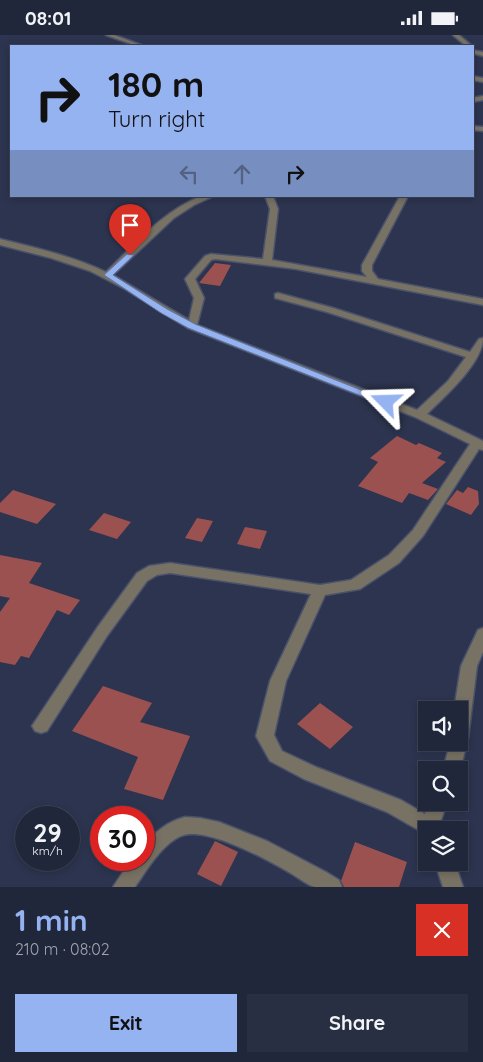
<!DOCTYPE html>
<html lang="en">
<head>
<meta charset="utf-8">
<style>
  :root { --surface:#21273b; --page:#292f42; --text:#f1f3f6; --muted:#a2a5af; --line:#3e4455; --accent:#95b2f1 }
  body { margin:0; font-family:Quicksand,sans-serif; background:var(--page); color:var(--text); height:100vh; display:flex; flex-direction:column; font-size:19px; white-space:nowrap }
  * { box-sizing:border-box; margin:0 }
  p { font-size:16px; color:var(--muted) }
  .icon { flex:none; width:28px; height:28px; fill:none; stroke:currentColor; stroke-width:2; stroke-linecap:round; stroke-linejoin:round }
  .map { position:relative; height:852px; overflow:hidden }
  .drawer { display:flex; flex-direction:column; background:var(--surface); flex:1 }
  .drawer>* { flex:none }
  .hud { position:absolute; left:10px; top:10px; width:464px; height:152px; border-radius:0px; box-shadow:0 2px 8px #0003,0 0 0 1px var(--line); background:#95b2f1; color:#111; overflow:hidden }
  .fabs { position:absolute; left:418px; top:666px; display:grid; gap:10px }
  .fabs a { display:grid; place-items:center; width:50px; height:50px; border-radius:0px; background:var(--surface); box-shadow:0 2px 8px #0003,0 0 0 1px var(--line); font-size:25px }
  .speed { position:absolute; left:15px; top:771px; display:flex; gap:10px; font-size:25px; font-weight:700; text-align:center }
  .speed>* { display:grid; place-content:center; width:65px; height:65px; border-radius:50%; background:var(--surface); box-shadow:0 2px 8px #0003,0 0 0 1px var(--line); line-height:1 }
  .speed small { font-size:12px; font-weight:400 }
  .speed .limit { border:8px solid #d22; background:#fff; color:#111 }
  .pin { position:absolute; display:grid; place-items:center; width:42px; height:42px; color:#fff; margin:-51px -21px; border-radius:50% 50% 50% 0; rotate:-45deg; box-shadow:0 0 5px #0007 }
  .pin .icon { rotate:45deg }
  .me { position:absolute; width:55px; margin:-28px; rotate:292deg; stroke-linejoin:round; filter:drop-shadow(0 0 4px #0008) }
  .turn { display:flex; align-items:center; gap:18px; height:105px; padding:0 15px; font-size:22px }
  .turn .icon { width:65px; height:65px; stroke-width:2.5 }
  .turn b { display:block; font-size:35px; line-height:42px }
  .lanes { display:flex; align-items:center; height:48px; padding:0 15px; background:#0003; justify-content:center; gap:25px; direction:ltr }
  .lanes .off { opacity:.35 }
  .round { display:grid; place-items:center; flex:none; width:52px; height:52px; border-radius:0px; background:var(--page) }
  .headline { display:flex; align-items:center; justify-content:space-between; height:85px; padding:0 15px }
  h1 { font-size:30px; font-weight:800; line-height:38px; color:var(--accent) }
  .cta { display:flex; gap:10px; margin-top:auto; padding:10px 15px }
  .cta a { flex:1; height:58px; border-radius:0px; background:var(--accent); color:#111; font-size:20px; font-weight:800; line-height:58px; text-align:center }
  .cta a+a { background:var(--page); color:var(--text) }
  .status { display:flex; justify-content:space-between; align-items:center; height:35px; padding:0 25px; background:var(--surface); direction:ltr }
  .status svg { height:14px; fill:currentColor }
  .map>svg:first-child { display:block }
</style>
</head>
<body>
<div class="status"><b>08:01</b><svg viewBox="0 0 49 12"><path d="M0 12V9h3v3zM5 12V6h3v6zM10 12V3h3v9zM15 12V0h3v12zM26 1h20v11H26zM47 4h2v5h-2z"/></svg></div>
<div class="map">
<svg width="483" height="852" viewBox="0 0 483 852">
  <rect width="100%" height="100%" fill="#2c344f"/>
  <path fill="#9c5151" d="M 215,228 L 231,230 L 220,251 L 199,248 Z
    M 397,401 L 416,410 L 419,408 L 442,418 L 437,423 L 446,427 L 422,448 L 438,454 L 428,465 L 409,458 L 402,468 L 358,451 L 378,427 L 370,423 Z
    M 468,452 L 478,456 L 479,469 L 471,480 L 446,469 L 457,455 L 463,458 Z
    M 13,455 L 56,469 L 37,489 L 0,477 L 0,468 Z
    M 104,478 L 131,487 L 117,504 L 89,495 Z
    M 197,483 L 213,486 L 202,507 L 185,503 Z
    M 245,492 L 267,496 L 260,514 L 237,509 Z
    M 0,520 L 42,528 L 29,548 L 80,565 L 69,580 L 57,575 L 29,623 L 21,621 L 15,630 L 0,627 L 0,577 L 10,563 L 0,561 Z
    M 103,651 L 152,668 L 140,687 L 190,701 L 163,765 L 124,754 L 138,722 L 72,696 Z
    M 320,668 L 353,692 L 330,714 L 297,689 Z
    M 215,806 L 238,817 L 221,851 L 197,839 Z
    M 355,807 L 407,827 L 399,852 L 344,852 L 341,846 Z"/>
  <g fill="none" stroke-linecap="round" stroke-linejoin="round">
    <g stroke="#4a516b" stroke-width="3">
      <path id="minor" d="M 106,0 L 114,0 L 144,11 L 137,11 Z
        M 453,0 L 459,0 L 472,11 L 466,11 Z
        M 472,15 L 483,17 L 483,21 L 472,18 Z
        M 472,41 L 483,43 L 483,47 L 472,45 Z
        M 483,61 L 483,65 L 472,67 L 472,63 Z
        M 472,91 L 483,92 L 483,96 L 472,95 Z
        M 202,161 L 214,161 L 194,170 L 174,183 L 113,240 L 189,285 L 194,263 L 185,244 L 205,221 L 211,219 L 263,224 L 270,174 L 265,161 L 273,161 L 278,174 L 272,225 L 367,242 L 362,236 L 362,230 L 400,161 L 408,161 L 372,230 L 372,236 L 378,244 L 483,264 L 483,270 L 296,234 L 215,224 L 211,225 L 195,244 L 204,263 L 197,290 L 417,375 L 448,346 L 466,322 L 327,277 L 275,263 L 275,259 L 278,258 L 333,273 L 470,317 L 479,304 L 483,303 C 483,328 445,361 427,379 L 483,406 L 483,415 L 479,414 L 423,501 L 399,528 L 360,554 L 325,560 L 286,646 L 274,700 L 282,716 L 316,732 L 401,765 L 425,779 L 429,768 L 447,768 L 439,791 L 440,795 L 426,795 L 426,802 L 422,797 L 387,777 L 304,744 L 270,726 L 256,701 L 270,646 L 311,559 L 170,538 L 157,540 L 147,546 L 107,601 L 47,696 L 41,698 L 35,696 L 32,691 L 97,593 L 137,538 L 149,531 L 170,528 L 320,550 L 351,545 L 389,520 L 413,495 L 470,409 L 415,382 L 188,293 L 125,254 L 90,236 L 51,223 L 0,210 L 0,204 C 36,213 72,221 106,237 C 135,209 164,175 202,161 Z
        M 483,593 L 483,617 L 477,631 L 468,703 L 459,740 L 459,735 L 443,735 L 450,708 L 459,708 L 459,675 L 454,675 L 461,631 L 478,595 Z
        M 185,782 L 200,783 L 219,787 L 267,806 L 326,837 L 339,845 L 342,852 C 334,852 323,852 315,852 C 307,850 299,843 292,839 C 270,826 205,790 181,801 C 161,810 147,835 135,852 L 113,852 L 131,825 L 144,825 L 144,810 C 156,796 167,787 185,782 Z
        M 435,828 L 455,828 L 463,852 L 443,852 Z"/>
    </g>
    <use href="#minor" fill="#787264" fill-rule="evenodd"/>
  </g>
  <path fill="#95b2f1" stroke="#61749d" d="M 127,219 L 134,220 L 113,240 L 167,274 L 195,289 L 391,367 L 390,369 L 382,369 L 188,293 L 161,278 L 104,240 Z"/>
</svg>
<div class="fabs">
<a><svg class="icon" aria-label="sound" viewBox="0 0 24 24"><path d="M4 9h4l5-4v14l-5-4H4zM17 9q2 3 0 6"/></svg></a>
<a><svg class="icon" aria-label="search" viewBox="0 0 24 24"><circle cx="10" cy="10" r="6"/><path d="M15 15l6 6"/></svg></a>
<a><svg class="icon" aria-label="layers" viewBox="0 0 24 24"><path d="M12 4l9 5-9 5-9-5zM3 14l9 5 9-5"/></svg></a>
</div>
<div class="speed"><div>29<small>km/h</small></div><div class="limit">30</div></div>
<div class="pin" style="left:130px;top:220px;background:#d93025"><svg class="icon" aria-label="arrive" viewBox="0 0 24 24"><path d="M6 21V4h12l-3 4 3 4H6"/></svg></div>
<svg class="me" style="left:386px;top:367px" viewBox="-20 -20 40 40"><path d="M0-17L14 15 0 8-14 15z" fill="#95b2f1" stroke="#fff" stroke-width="4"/></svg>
<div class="hud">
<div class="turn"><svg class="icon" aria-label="right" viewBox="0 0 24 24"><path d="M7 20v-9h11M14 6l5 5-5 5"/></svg><div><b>180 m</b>Turn right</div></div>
<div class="lanes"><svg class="icon off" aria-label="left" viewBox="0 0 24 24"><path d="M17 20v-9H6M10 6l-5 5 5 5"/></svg><svg class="icon off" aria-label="ahead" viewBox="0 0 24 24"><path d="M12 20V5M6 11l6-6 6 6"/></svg><svg class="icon" aria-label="right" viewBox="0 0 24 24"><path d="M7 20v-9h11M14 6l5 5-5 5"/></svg></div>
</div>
</div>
<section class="drawer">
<div class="headline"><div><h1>1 min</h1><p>210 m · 08:02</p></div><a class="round" style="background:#d93025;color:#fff"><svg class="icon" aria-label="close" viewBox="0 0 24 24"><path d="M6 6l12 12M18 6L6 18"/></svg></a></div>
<div class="cta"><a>Exit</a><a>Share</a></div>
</section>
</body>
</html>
